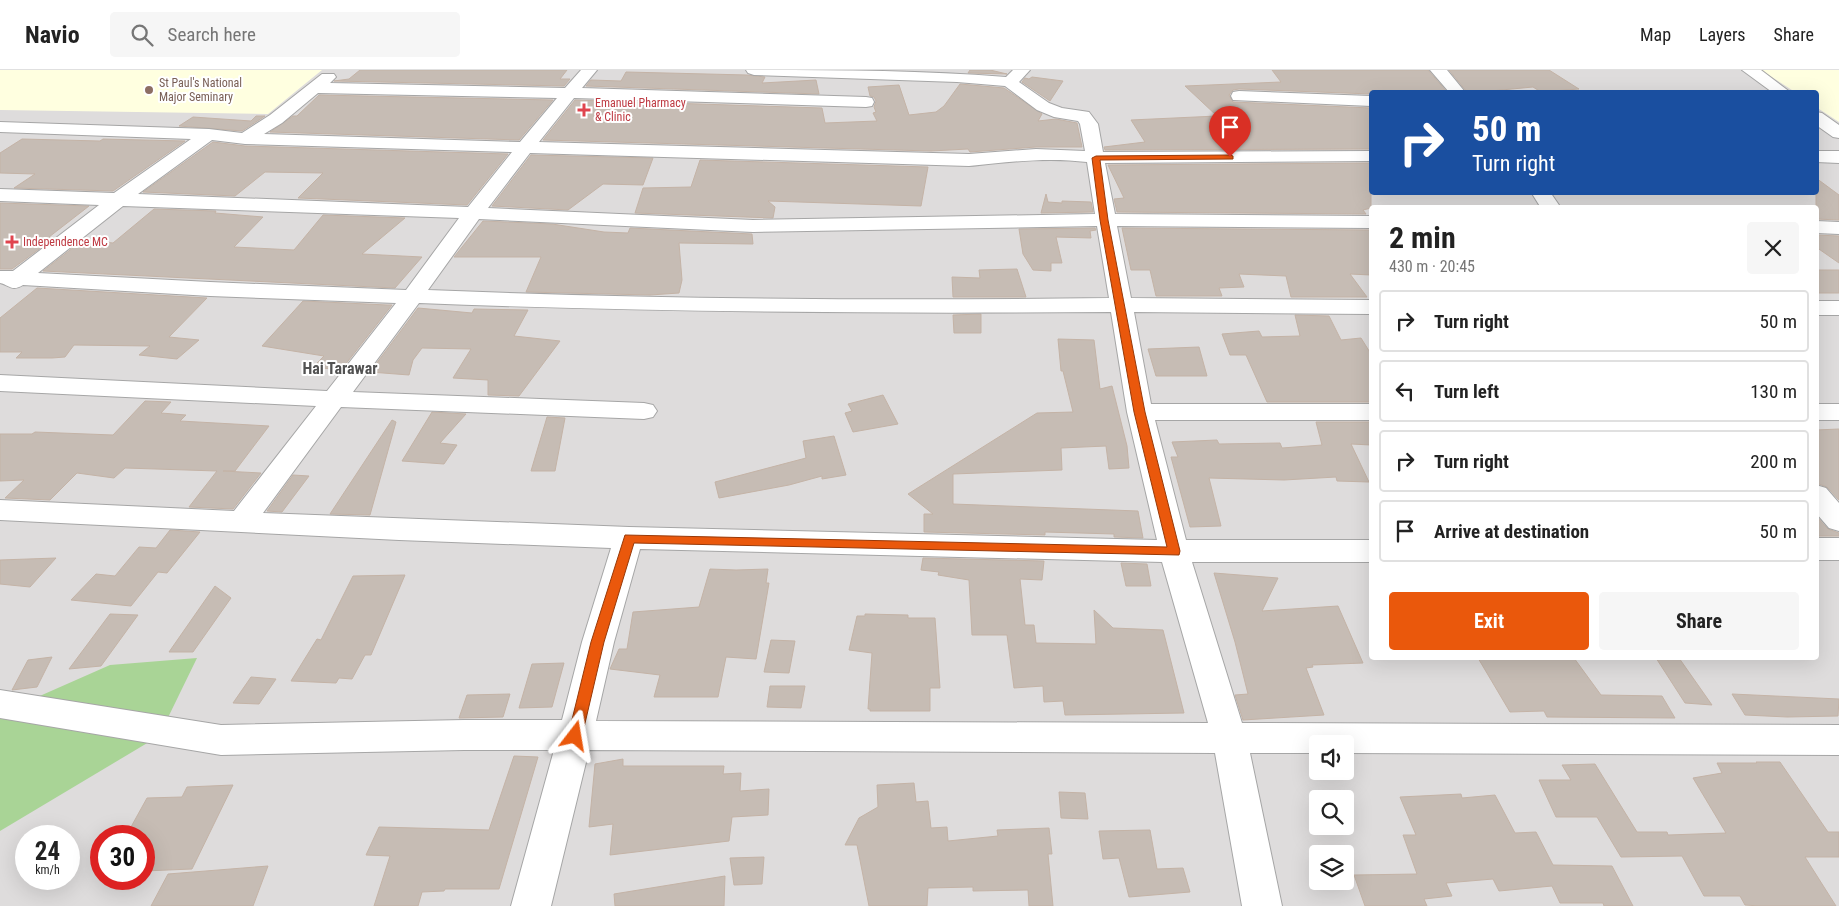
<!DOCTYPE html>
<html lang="en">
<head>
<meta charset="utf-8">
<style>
  :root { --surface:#fff; --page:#f6f6f6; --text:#222; --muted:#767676; --line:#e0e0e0; --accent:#ea580c }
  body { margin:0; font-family:"Roboto Condensed",sans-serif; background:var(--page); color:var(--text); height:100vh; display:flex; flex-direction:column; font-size:19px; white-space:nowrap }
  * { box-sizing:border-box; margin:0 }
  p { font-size:16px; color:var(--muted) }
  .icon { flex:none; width:28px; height:28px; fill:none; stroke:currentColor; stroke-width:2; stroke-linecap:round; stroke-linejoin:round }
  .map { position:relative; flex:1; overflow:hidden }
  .drawer { position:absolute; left:1369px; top:135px; width:450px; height:455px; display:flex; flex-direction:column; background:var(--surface); border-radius:5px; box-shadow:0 5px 20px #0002 }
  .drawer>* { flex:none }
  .banner { position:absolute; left:1369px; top:20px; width:450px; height:105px; border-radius:5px; box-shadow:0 5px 20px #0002; background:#1a4fa0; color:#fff; overflow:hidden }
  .buttons { position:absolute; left:1309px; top:665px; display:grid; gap:10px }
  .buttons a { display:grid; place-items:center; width:45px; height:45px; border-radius:5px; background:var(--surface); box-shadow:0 5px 20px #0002; font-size:25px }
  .speed { position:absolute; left:15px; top:755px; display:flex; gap:10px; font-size:25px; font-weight:700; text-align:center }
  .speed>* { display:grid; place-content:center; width:65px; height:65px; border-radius:50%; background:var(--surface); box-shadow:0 5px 20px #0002; line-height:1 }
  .speed small { font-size:12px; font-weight:400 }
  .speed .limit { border:8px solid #d22; background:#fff; color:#111 }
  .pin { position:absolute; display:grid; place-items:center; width:42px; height:42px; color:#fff; margin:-51px -21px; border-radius:50% 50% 50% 0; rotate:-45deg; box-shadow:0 0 5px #0007 }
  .pin .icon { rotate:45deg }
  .me { position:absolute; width:55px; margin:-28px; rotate:14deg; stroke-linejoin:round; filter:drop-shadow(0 0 4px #0008) }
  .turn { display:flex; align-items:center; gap:18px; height:105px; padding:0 20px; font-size:22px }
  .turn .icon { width:65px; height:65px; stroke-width:2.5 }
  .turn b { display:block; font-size:35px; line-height:42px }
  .round { display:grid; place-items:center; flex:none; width:52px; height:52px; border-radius:5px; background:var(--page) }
  .headline { display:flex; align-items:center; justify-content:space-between; height:85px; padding:0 20px }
  h1 { font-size:30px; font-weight:700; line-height:38px }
  .button { display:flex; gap:10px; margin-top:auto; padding:10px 20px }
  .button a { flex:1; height:58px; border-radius:5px; background:var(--accent); color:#fff; font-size:20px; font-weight:700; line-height:58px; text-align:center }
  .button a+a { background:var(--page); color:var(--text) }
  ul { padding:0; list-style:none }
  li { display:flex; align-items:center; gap:15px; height:62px; margin:0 10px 8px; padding:0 10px; border:2px solid var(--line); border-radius:5px }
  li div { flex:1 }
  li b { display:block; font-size:19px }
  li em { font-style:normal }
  header { display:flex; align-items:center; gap:30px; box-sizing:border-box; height:70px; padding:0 25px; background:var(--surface); border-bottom:1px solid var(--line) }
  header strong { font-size:24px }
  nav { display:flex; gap:28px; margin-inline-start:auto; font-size:18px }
  .search { width:350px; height:45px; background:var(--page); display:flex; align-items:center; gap:12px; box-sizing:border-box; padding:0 18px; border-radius:5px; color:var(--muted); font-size:19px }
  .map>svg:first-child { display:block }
</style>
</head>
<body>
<header>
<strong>Navio</strong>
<div class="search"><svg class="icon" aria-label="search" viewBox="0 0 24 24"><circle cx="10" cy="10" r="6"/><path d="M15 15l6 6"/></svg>Search here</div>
<nav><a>Map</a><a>Layers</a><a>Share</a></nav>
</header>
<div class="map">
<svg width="1839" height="836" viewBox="0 0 1839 836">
  <rect width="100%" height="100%" fill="#f1ede5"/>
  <path fill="#dedcdc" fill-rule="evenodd" d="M 0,0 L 1839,0 L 1839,836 L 0,836 ZM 1371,22 L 1816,22 L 1816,122 L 1371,122 ZM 1371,138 L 1816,138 L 1816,588 L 1371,588 ZM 1318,674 L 1345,674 L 1345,701 L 1318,701 ZM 1318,729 L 1345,729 L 1345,756 L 1318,756 ZM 26,766 L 69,766 L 69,809 L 26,809 ZM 101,766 L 144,766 L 144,809 L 101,809 ZM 1318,784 L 1345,784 L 1345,811 L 1318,811 Z"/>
  <path fill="#ffffe0" d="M 0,0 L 322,0 L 268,44 L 0,40 Z
    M 1761,0 L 1839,0 L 1839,52 L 1816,37 L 1816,22 L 1795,22 Z"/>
  <path fill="#a9d496" d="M 197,588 L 159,666 L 0,761 L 0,641 L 8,640 L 110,595 Z"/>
  <path fill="#c6bcb4" stroke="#c4b3a6" d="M 360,0 L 567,0 L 560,9 L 570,9 L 564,16 L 334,11 L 349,9 Z
    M 970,0 L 990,0 L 1007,4 L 968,3 Z
    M 1272,0 L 1428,0 L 1447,22 L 1371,22 L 1371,24 L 1239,19 L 1233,20 L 1229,25 L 1233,32 L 1371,38 L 1371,79 L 1105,80 L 1104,77 L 1145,72 L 1131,50 L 1217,46 L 1185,16 L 1281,12 Z
    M 1449,0 L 1549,0 L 1579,19 L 1541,22 L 1533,17 L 1491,21 L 1492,22 L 1467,22 Z
    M 626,2 L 747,5 L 765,7 L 762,13 L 816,10 L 819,24 L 586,16 L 591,10 L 621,11 Z
    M 1032,7 L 1063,11 L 1050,31 L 1022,12 L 1025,8 L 1029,9 Z
    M 960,14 L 1004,18 L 1042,44 L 1038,51 L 1056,49 L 1077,53 L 1082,77 L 1036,77 L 970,82 L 968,79 L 931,81 L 543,70 L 575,30 L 822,38 L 825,53 L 877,51 L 873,43 L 876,42 L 874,37 L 876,31 L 874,27 L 870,26 L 868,17 L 899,15 L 909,45 L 936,42 L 944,36 Z
    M 319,25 L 553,30 L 519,70 L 270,62 L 293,46 L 297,46 Z
    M 256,46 L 265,46 L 242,61 L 179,56 L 193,47 L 251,51 Z
    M 22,69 L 100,71 L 103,69 L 185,71 L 113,121 L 14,118 L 35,104 L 0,103 L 0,83 Z
    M 213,72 L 245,76 L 508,84 L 467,135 L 298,128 L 323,103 L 265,102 L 235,126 L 143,122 Z
    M 531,85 L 653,88 L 643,115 L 603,114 L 568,140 L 492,136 Z
    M 700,90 L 928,97 L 921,136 L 768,131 L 775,137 L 773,148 L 635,143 L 643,118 L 691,117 Z
    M 1371,93 L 1371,138 L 1363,140 L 1366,144 L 1117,142 L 1114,129 L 1124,128 L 1108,95 Z
    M 1816,108 L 1839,125 L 1839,150 L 1816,149 Z
    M 1046,124 L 1048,132 L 1062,133 L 1062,131 L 1091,132 L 1093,142 L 1041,143 Z
    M 0,133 L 89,136 L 49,167 L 54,168 L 12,199 L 0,199 Z
    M 154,139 L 216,141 L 215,143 L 263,147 L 234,177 L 294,180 L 323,145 L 405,148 L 362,184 L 422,187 L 395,218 L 43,201 L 83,170 L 113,173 Z
    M 483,151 L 552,154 L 604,162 L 628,163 L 630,158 L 752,164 L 753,174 L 679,173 L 682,210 L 679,223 L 650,225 L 526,222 L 541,187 L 454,187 Z
    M 1095,158 L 1096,160 L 1090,161 L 1091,168 L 1056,167 L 1062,193 L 1051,193 L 1051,201 L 1033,200 L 1023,184 L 1019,159 Z
    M 1122,158 L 1371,160 L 1371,205 L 1350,204 L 1367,227 L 1291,227 L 1286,206 L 1239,204 L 1244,217 L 1219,218 L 1222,226 L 1156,226 L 1150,200 L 1131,200 Z
    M 1816,165 L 1839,166 L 1839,193 L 1816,177 Z
    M 1017,199 L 1026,227 L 953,227 L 952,207 L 980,208 L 979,200 Z
    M 1816,200 L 1839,200 L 1839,223 L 1816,223 Z
    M 37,218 L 207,228 L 169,267 L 199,270 L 177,289 L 139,285 L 150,276 L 74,275 L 65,287 L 52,288 L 16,288 L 22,282 L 0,282 L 0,248 Z
    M 303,231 L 387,235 L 392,235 L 341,300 L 313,297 L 324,286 L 262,276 Z
    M 418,238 L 472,243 L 474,239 L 528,240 L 514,266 L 560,271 L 519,326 L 488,325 L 488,310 L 453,308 L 471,279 L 422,278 L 413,290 L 409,305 L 370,302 Z
    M 981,244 L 981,263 L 954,263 L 953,245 Z
    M 1295,245 L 1329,246 L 1341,270 L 1361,268 L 1371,284 L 1371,332 L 1267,332 L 1246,285 L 1230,285 L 1222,264 L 1259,261 L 1262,267 L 1300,266 Z
    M 1058,269 L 1094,270 L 1100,319 L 1112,316 L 1127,376 L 1129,398 L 1109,399 L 1106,376 L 1061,378 L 1062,400 L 953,404 L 953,434 L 1138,441 L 1143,468 L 1114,467 L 1114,464 L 1045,462 L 1045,465 L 924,462 L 924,444 L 933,444 L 908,424 L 1037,343 L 1073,342 L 1063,301 L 1061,301 Z
    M 1199,277 L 1207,306 L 1156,306 L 1148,279 Z
    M 883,325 L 898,354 L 853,362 L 845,343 L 852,341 L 848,334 Z
    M 145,331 L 171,332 L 161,343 L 186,345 L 180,351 L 269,356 L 235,401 L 223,401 L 261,403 L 233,439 L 189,437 L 217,401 L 125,398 L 114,408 L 77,403 L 50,430 L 5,428 L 24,410 L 0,411 L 0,364 L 32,364 L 35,362 L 113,365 Z
    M 432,342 L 466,344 L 440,373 L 457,375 L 444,394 L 402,391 Z
    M 547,347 L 565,348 L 555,401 L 531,401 Z
    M 392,350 L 396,352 L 370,445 L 330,444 Z
    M 1316,352 L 1371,352 L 1371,375 L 1351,374 L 1369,412 L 1337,411 L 1336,407 L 1284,410 L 1209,408 L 1221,456 L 1190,457 L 1171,387 L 1178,387 L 1172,372 L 1217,370 L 1219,374 L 1280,373 L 1282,378 L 1322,375 Z
    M 1839,359 L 1839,430 L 1827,417 L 1816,413 L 1816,360 Z
    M 834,366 L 846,405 L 822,409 L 822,406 L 789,415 L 719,428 L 715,412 L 806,388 L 803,371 Z
    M 293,405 L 309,406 L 282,442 L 267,441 Z
    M 1816,446 L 1828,459 L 1839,463 L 1839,466 L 1816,466 Z
    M 170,460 L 200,462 L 167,503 L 158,502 L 131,536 L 71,530 L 96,504 L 115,506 L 139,477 L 156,478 Z
    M 56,488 L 30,517 L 0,514 L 0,490 Z
    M 923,488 L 1044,491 L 1042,510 L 1020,509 L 1025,555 L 1034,555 L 1036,573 L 1096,574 L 1094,540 L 1113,558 L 1163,560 L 1184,643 L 1065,645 L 1063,631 L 1044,632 L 1043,616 L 1014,618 L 1007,565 L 972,565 L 969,510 L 938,505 L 939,502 L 921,500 Z
    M 1121,493 L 1147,494 L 1151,516 L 1126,516 Z
    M 710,499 L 736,500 L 768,499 L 766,513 L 769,513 L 756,589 L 726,587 L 718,627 L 654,627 L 660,605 L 610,599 L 619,579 L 627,579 L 633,542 L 699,537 Z
    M 1214,503 L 1278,508 L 1262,541 L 1338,536 L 1363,593 L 1312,595 L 1313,597 L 1306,598 L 1324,645 L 1243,650 L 1235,625 L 1248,624 L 1235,572 Z
    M 405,505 L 371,585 L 365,585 L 352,609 L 339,608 L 336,613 L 291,611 L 317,569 L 321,570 L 353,506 Z
    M 215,516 L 231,528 L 193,582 L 169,582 Z
    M 110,544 L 138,545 L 101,596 L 69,599 Z
    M 865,544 L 908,545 L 908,548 L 935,548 L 940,618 L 930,618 L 930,641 L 870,641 L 870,639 L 868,639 L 872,583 L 849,580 L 857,546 L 865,546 Z
    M 771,570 L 795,571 L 789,603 L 764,602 Z
    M 52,587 L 37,617 L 12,620 L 28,590 Z
    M 1478,588 L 1574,588 L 1601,625 L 1662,626 L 1675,648 L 1547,647 L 1544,641 L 1510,642 Z
    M 1656,588 L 1679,588 L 1712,635 L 1685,633 Z
    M 564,593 L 552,637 L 519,638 L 532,594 Z
    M 251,607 L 276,609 L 259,634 L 233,633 Z
    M 770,616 L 805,616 L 801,638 L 767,637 Z
    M 510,624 L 503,647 L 459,648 L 467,625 Z
    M 1732,624 L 1839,629 L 1838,646 L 1787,647 L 1745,645 Z
    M 514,686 L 538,687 L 499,819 L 445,819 L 444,821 L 422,822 L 418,836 L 374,836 L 390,786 L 366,785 L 379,757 L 489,760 Z
    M 623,689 L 623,696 L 724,696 L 723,704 L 741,703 L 740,721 L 769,719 L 768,745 L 732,747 L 729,771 L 610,785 L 613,754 L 589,757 L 595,694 Z
    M 1756,692 L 1780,692 L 1828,762 L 1839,762 L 1839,787 L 1805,787 L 1836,836 L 1760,836 L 1745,835 L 1740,826 L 1704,826 L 1682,786 L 1621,787 L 1597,747 L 1556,747 L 1539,710 L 1571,710 L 1562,695 L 1595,694 L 1637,762 L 1667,762 L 1668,765 L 1726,763 L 1693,708 L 1722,703 L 1717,693 L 1757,693 Z
    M 914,713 L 916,732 L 928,731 L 931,758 L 947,757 L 948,771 L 998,766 L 997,760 L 1049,758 L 1052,784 L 1048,784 L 1053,836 L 1029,836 L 1028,820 L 973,821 L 973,817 L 928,818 L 927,836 L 869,836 L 857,775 L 845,775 L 859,748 L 878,737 L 877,715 Z
    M 233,715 L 192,799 L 144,801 L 144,766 L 126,766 L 147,728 L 182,727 L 187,717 Z
    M 1059,722 L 1085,723 L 1088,749 L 1061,748 Z
    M 1461,724 L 1462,728 L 1495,725 L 1515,763 L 1536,762 L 1553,795 L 1612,796 L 1633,836 L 1604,836 L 1603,833 L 1560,833 L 1552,816 L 1499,821 L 1493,809 L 1446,813 L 1452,826 L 1424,829 L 1427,836 L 1365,836 L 1354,805 L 1417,804 L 1403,765 L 1416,765 L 1400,727 Z
    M 1150,760 L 1157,799 L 1183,798 L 1190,822 L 1129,827 L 1119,788 L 1103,789 L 1099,761 Z
    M 764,787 L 762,814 L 734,815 L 730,788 Z
    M 268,796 L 253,836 L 151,836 L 168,804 Z
    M 725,806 L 724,836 L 615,836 L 614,824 Z"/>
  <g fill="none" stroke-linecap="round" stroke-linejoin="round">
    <g stroke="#a6a6a6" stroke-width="2">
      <path id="minor" d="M 581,0 L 597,0 L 582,18 L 866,27 L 872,28 L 874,32 L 872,36 L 866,37 L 574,28 L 539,72 L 969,84 L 1036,79 L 1085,81 L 1080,54 L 1078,51 L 1054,47 L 1037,40 L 1005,16 L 957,12 L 754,5 L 748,3 L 746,0 C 833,0 919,0 1006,7 L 1013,0 L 1030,0 L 1019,12 L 1049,33 L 1062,38 L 1089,42 L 1098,54 L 1103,82 L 1371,81 L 1371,91 L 1105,93 L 1115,144 L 1371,146 L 1371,158 L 1117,156 L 1131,228 L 1371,230 L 1371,244 L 1134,242 L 1151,334 L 1371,334 L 1371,350 L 1155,350 L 1186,470 L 1371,470 L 1371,492 L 1192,492 L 1242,653 L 1839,655 L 1839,685 L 1345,683 L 1345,674 L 1318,674 L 1318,683 L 1250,683 L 1282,836 L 1242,836 L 1215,683 L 589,680 L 551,836 L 511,836 L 554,680 L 464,680 L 221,685 L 0,648 L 0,620 L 221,655 L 464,650 L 562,650 L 582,572 L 611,478 L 399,470 L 0,450 L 0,430 L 234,441 L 316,336 L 0,321 L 0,305 L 327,321 L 396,233 L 210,226 L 23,215 C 12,222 9,215 0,213 L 0,201 L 13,201 L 99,135 L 0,131 L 0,119 L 114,123 L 191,69 L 0,62 L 0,52 L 209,59 L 242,63 L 270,45 L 322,4 L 334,4 L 336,7 L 330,13 L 565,18 ZM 318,23 L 557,28 L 520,72 L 264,64 L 282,53 ZM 212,70 L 245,74 L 512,82 L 468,137 L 138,124 ZM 530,83 L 969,96 C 1008,92 1047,87 1087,92 L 1095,144 L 753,150 L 488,138 ZM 123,136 L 459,148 L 406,220 L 210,212 L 38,203 ZM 479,149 L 753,162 L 1097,156 L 1109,228 C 882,231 655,229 428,220 ZM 419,233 C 650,242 880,244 1111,242 L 1127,342 L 1157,470 L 629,457 L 263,443 L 341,337 L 644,349 L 653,347 L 657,341 L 653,335 L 644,333 L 353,322 ZM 640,479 L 1162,492 L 1208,653 L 596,651 L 614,572 Z
        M 1430,0 L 1447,0 L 1465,22 L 1449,22 Z
        M 1742,0 L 1761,0 L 1790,22 L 1772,22 Z
        M 1239,21 L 1371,26 L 1371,36 L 1233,30 L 1231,26 L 1233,22 Z
        M 1816,42 L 1822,43 L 1839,55 L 1839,68 L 1833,67 L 1816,55 Z
        M 1816,81 L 1839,81 L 1839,93 L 1816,92 Z
        M 1531,122 L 1550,122 L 1561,138 L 1541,138 Z
        M 1816,151 L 1839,152 L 1839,164 L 1816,163 Z
        M 1816,231 L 1839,231 L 1839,245 L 1816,245 Z
        M 1816,334 L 1839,334 L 1839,350 L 1816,350 Z
        M 1816,415 L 1826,418 L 1839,433 L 1839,461 L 1829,458 L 1816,443 Z
        M 1816,468 L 1839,468 L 1839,490 L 1816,490 Z"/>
    </g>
    <use href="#minor" fill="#fff" fill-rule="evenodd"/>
  </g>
  <path fill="#ea580c" stroke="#983908" d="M 1230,85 L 1233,86 L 1233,89 L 1100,90 L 1108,150 L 1145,342 L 1180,481 L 1179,485 L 634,473 L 604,572 L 582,666 L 580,670 L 575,672 L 570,670 L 568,666 L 591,572 L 625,465 L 1167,477 L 1134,342 L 1100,150 L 1092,88 L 1096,86 Z"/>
  <circle fill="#8d6e63" stroke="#fff" stroke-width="2" cx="149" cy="20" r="5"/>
  <g fill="#e0444e" stroke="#fff" stroke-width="2">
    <path d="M581.5 32.5h5v5h5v5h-5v5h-5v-5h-5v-5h5z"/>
    <path d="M9.5 164.5h5v5h5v5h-5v5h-5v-5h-5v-5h5z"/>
  </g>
  <g text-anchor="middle" stroke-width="4" stroke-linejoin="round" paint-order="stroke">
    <g font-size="12" fill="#785e54" stroke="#fff" text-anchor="start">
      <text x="159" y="17">St Paul's National<tspan x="159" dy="14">Major Seminary</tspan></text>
    </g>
    <g font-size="12" fill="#be3a42" stroke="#fff" text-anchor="start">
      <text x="595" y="37">Emanuel Pharmacy<tspan x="595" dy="14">&amp; Clinic</tspan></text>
      <text x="23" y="176">Independence MC</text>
    </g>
    <g font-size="16" font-weight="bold" fill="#525252" stroke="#fff">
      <text x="340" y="304">Hai Tarawar</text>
    </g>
  </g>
</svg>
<div class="buttons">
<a><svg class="icon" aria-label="sound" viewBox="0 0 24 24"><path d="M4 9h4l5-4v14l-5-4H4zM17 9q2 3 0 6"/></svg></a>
<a><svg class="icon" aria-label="search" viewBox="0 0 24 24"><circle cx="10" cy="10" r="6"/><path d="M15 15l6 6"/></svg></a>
<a><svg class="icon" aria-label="layers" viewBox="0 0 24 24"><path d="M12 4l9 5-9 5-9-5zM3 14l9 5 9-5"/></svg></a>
</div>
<div class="speed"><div>24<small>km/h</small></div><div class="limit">30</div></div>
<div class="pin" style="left:1230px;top:87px;background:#d93025"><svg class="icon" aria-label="arrive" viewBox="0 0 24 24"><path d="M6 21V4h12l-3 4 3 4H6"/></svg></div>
<svg class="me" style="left:575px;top:666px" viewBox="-20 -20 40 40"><path d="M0-17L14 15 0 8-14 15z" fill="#ea580c" stroke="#fff" stroke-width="4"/></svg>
<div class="banner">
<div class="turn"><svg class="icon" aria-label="right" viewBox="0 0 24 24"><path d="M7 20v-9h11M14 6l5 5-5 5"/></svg><div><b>50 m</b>Turn right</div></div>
</div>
<section class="drawer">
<div class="headline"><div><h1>2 min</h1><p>430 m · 20:45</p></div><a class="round"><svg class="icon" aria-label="close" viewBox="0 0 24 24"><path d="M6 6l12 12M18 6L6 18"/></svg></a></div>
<ul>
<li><svg class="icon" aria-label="right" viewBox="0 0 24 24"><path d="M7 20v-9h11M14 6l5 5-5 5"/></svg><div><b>Turn right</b></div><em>50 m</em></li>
<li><svg class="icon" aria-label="left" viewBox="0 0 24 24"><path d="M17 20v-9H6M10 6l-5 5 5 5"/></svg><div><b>Turn left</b></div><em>130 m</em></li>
<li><svg class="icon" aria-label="right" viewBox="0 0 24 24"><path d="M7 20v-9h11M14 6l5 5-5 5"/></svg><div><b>Turn right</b></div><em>200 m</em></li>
<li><svg class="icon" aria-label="arrive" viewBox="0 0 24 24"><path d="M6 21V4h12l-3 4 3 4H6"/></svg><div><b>Arrive at destination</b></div><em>50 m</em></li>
</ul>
<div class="button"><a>Exit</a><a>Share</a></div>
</section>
</div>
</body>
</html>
